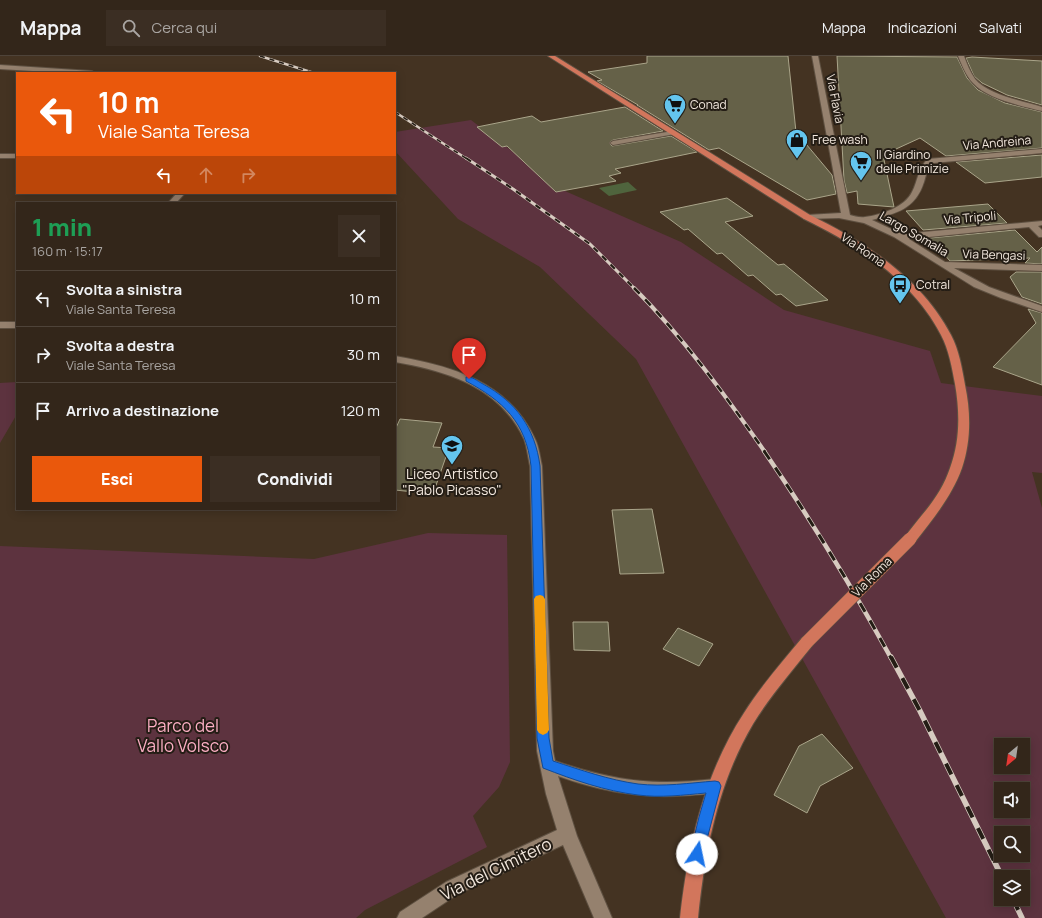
<!DOCTYPE html>
<html lang="it">
<head>
<meta charset="utf-8">
<style>
  :root { --surface:#33261a; --page:#3b2e23; --text:#f1f3f6; --muted:#a9a5a2; --line:#4e4339; --accent:#ea580c }
  body { margin:0; font-family:Manrope,sans-serif; background:var(--page); color:var(--text); height:100vh; display:flex; flex-direction:column; font-size:15px; white-space:nowrap }
  * { box-sizing:border-box; margin:0 }
  p { font-size:13px; color:var(--muted) }
  .icon { flex:none; width:22px; height:22px; fill:none; stroke:currentColor; stroke-width:2; stroke-linecap:round; stroke-linejoin:round }
  .map { position:relative; flex:1; overflow:hidden }
  .side { position:absolute; left:16px; top:146px; width:380px; height:308px; display:flex; flex-direction:column; background:var(--surface); border-radius:0px; box-shadow:0 2px 10px #0003,0 0 0 1px var(--line) }
  .side>* { flex:none }
  .top-card { position:absolute; left:16px; top:16px; width:380px; height:122px; border-radius:0px; box-shadow:0 2px 10px #0003,0 0 0 1px var(--line); background:#ea580c; color:#fff; overflow:hidden }
  .needle { width:26px; rotate:209deg }
  .tools { position:absolute; left:994px; top:682px; display:grid; gap:8px }
  .tools a { display:grid; place-items:center; width:36px; height:36px; border-radius:0px; background:var(--surface); box-shadow:0 2px 10px #0003,0 0 0 1px var(--line); font-size:20px }
  .pin { position:absolute; display:grid; place-items:center; width:34px; height:34px; color:#fff; margin:-41px -17px; border-radius:50% 50% 50% 0; rotate:-45deg; box-shadow:0 0 4px #0007 }
  .pin .icon { rotate:45deg }
  .me { position:absolute; width:44px; margin:-22px; rotate:11deg; stroke-linejoin:round; filter:drop-shadow(0 0 3px #0008) }
  .turn { display:flex; align-items:center; gap:14px; height:84px; padding:0 16px; font-size:18px }
  .turn .icon { width:52px; height:52px; stroke-width:2.5 }
  .turn b { display:block; font-size:28px; line-height:34px }
  .lanes { display:flex; align-items:center; height:38px; padding:0 16px; background:#0003; justify-content:center; gap:20px; direction:ltr }
  .lanes .off { opacity:.35 }
  .round { display:grid; place-items:center; flex:none; width:42px; height:42px; border-radius:0px; background:var(--page) }
  .overview { display:flex; align-items:center; justify-content:space-between; height:68px; padding:0 16px }
  h1 { font-size:24px; font-weight:800; line-height:30px; color:#1e9e55 }
  .button { display:flex; gap:8px; margin-top:auto; padding:8px 16px }
  .button a { flex:1; height:46px; border-radius:0px; background:var(--accent); color:#fff; font-size:16px; font-weight:800; line-height:46px; text-align:center }
  .button a+a { background:var(--page); color:var(--text) }
  ul { padding:0; list-style:none }
  li { display:flex; align-items:center; gap:12px; height:56px; padding:0 16px; border-top:1px solid var(--line) }
  li div { flex:1 }
  li b { display:block; font-size:15px }
  li em { font-style:normal }
  header { display:flex; align-items:center; gap:24px; box-sizing:border-box; height:56px; padding:0 20px; background:var(--surface); border-bottom:1px solid var(--line) }
  header strong { font-size:19px }
  nav { display:flex; gap:22px; margin-inline-start:auto; font-size:14px }
  .search { width:280px; height:36px; background:var(--page); display:flex; align-items:center; gap:10px; box-sizing:border-box; padding:0 14px; border-radius:0px; color:var(--muted); font-size:15px }
  .map>svg:first-child { display:block }
</style>
</head>
<body>
<header>
<strong>Mappa</strong>
<div class="search"><svg class="icon" aria-label="search" viewBox="0 0 24 24"><circle cx="10" cy="10" r="6"/><path d="M15 15l6 6"/></svg>Cerca qui</div>
<nav><a>Mappa</a><a>Indicazioni</a><a>Salvati</a></nav>
</header>
<div class="map">
<svg width="1042" height="862" viewBox="0 0 1042 862">
  <rect width="100%" height="100%" fill="#432"/>
  <path fill="#5d333f" fill-rule="evenodd" d="M 471,64 L 565,135 L 681,186 L 784,254 L 930,295 L 941,327 L 1042,340 L 1042,417 L 1032,416 L 1042,452 L 1042,862 L 946,862 L 636,303 L 540,211 L 458,163 L 395,95 L 395,76 ZM 1001,689 L 1023,689 L 1023,711 L 1001,711 ZM 1001,733 L 1023,733 L 1023,755 L 1001,755 ZM 1001,777 L 1023,777 L 1023,799 L 1001,799 ZM 1001,821 L 1023,821 L 1023,843 L 1001,843 Z
    M 17,326 L 17,358 L 0,387 L 0,327 Z
    M 428,477 L 507,479 L 510,706 L 499,731 L 473,760 L 487,791 L 365,854 L 356,862 L 0,862 L 0,490 L 314,503 Z"/>
  <path fill="#4f643d" d="M 628,126 L 637,134 L 609,140 L 599,132 Z"/>
  <path fill="#656148" stroke="#aaa58a" d="M 647,0 L 788,0 L 796,76 L 832,119 L 836,138 L 807,144 L 719,92 L 709,94 L 637,49 L 638,49 L 597,25 L 602,24 L 588,16 L 647,7 Z
    M 837,0 L 957,1 L 967,22 L 978,34 L 1005,47 L 1042,56 L 1042,92 L 946,100 L 920,82 L 883,99 L 894,151 L 858,148 L 857,135 L 847,137 L 844,124 Z
    M 972,1 L 1042,5 L 1042,49 L 1007,39 L 982,27 L 974,20 L 966,2 Z
    M 625,51 L 663,75 L 613,84 L 609,87 L 612,90 L 671,80 L 697,96 L 615,113 L 621,117 L 609,120 L 616,125 L 556,136 L 507,90 L 502,91 L 477,71 L 532,60 L 541,66 Z
    M 1042,99 L 1042,121 L 985,127 L 956,106 Z
    M 727,142 L 753,160 L 725,166 L 778,209 L 784,208 L 828,244 L 796,250 L 781,238 L 776,239 L 753,219 L 748,220 L 722,197 L 717,198 L 688,173 L 684,174 L 660,156 Z
    M 988,148 L 1007,167 L 923,174 L 906,155 Z
    M 1015,174 L 1037,196 L 1042,191 L 1042,208 L 1025,207 L 1030,202 L 950,205 L 930,182 Z
    M 1016,216 L 1042,216 L 1042,248 L 1022,241 L 1010,221 Z
    M 1028,253 L 1042,257 L 1042,329 L 993,311 L 1036,267 Z
    M 400,363 L 442,367 L 433,391 L 449,392 L 433,438 L 395,434 L 395,374 Z
    M 652,453 L 664,517 L 620,518 L 612,454 Z
    M 573,566 L 608,566 L 610,595 L 574,594 Z
    M 678,572 L 713,588 L 699,610 L 663,593 Z
    M 822,678 L 853,712 L 820,730 L 807,757 L 774,739 L 799,690 Z"/>
  <g fill="none" stroke-linecap="round" stroke-linejoin="round">
    <g stroke="#5e5041" stroke-width="2">
      <path id="street" d="M 812,0 L 818,0 L 850,159 C 854,160 860,162 865,161 C 881,159 905,151 912,136 C 918,125 918,111 928,103 L 1042,93 L 1042,97 L 933,107 C 927,111 926,120 924,126 C 915,154 896,157 872,164 L 902,178 L 1042,165 L 1042,169 L 1038,170 L 1042,174 L 1042,181 L 1039,181 L 1029,171 L 909,183 L 945,206 L 1042,209 L 1042,215 L 954,212 L 989,231 L 1042,250 L 1042,256 L 1001,242 L 974,231 L 894,181 L 864,167 L 839,162 L 804,163 L 803,161 L 807,159 L 841,157 Z
        M 958,0 L 964,0 C 967,8 970,16 975,23 C 988,39 1023,45 1042,51 L 1042,55 C 1022,50 987,43 973,27 C 966,20 962,9 958,0 Z
        M 0,9 L 92,15 L 95,17 L 65,17 L 0,13 Z
        M 673,75 L 676,77 L 675,78 L 613,89 L 610,87 L 613,85 Z
        M 0,98 L 17,98 L 17,102 L 0,102 Z
        M 177,137 L 185,137 L 176,147 L 168,147 Z
        M 0,266 L 17,266 L 17,272 L 0,272 Z
        M 395,300 C 452,310 509,326 535,383 C 539,391 540,401 542,410 L 553,695 L 555,705 C 614,725 652,730 715,723 L 721,725 L 723,730 L 721,735 L 715,737 C 655,744 614,740 558,720 L 577,780 L 612,862 L 594,862 L 563,789 L 458,838 L 422,862 L 397,862 L 400,856 L 446,826 L 557,774 L 546,738 L 537,695 L 530,410 C 528,401 527,391 524,383 C 500,331 447,315 395,306 Z"/>
    </g>
    <g stroke="#5e5041" stroke-width="2">
      <path id="primary" d="M 548,0 L 555,0 L 810,159 C 865,186 922,223 951,279 C 959,294 962,312 965,329 C 971,357 971,385 962,412 C 952,440 933,463 915,486 L 910,487 L 905,486 L 904,483 C 909,474 916,467 922,459 C 934,445 944,430 950,412 C 960,385 960,357 955,328 C 952,312 949,294 941,279 C 913,224 857,189 804,163 Z
        M 807,580 L 812,582 L 814,586 L 812,590 C 792,615 770,640 753,668 C 718,727 705,794 698,862 L 680,862 C 688,790 704,718 744,657 C 761,630 782,606 802,582 Z"/>
    </g>
    <use href="#street" fill="#95816e" fill-rule="evenodd"/>
    <use href="#primary" fill="#d2765c" fill-rule="evenodd"/>
    <g stroke="#d7cbc0" stroke-width="2.5">
      <path id="rail-far4" d="M 260,0 L 314,17
        M 395,56 L 467,103"/>
    </g>
    <g stroke="#d7cbc0" stroke-width="3">
      <path id="rail-far3" d="M 466,102 L 513,133 L 590,188 L 635,233"/>
    </g>
    <g stroke="#d7cbc0" stroke-width="4">
      <path id="rail-far2" d="M 634,232 C 683,281 725,339 765,396"/>
    </g>
    <g stroke="#d7cbc0" stroke-width="4.5">
      <path id="rail-far1" d="M 764,395 C 810,462 852,531 891,602"/>
    </g>
    <g stroke="#d7cbc0" stroke-width="5.5">
      <path id="rail" d="M 891,601 L 920,655 L 1002,821
        M 1013,843 L 1022,862"/>
    </g>
    <use href="#rail-far4" stroke="#241d15" stroke-width="1.5" stroke-dasharray="5" stroke-linecap="butt"/>
    <use href="#rail-far3" stroke="#241d15" stroke-width="2" stroke-dasharray="6" stroke-linecap="butt"/>
    <use href="#rail-far2" stroke="#241d15" stroke-width="2.5" stroke-dasharray="8" stroke-linecap="butt"/>
    <use href="#rail-far1" stroke="#241d15" stroke-width="3" stroke-dasharray="10" stroke-linecap="butt"/>
    <use href="#rail" stroke="#241d15" stroke-width="4" stroke-dasharray="12" stroke-linecap="butt"/>
    <g stroke="#5e5041" stroke-width="14" stroke-linecap="butt">
      <path id="primary-bridge" d="M 807,586 L 910,483"/>
    </g>
    <use href="#primary-bridge" stroke="#d2765c" stroke-width="13"/>
  </g>
  <path fill="#1a73e8" stroke="#114b97" d="M 466,321 C 472,320 477,325 483,328 C 516,346 535,372 540,410 L 549,682 L 553,705 C 581,714 609,724 638,728 C 663,731 690,727 715,725 L 719,726 L 721,730 L 702,802 L 697,804 L 692,802 L 690,798 L 699,761 L 706,737 C 684,739 660,742 638,739 C 605,735 574,724 543,712 L 537,682 L 531,410 C 526,366 503,345 466,325 Z"/>
  <path fill="#f59e0b" d="M 540,539 L 543,540 L 545,543 L 549,674 L 547,677 L 543,679 L 539,677 L 537,674 L 534,543 L 536,540 Z"/>
  <defs>
    <g id="supermarket-pin" transform="scale(1.15)"><path d="M0 17L-7.5 6A9.5 9.5 0 1 1 7.5 6Z" fill="#64c5ee" stroke="#241d15"/><path d="M-6-5.5h2.5l.6 2H6L4.5 2H-2.5L-4.4-4H-6ZM-1.5 3.2a1.3 1.3 0 1 0 .1 0ZM3 3.2a1.3 1.3 0 1 0 .1 0Z" fill="#111"/></g>
    <g id="shop-pin" transform="scale(1.15)"><path d="M0 17L-7.5 6A9.5 9.5 0 1 1 7.5 6Z" fill="#64c5ee" stroke="#241d15"/><path d="M-5-2.5h2.3a2.7 3.5 0 0 1 5.4 0H5L5.5 6h-11ZM-1.5-2.5h3a1.5 2.3 0 0 0-3 0Z" fill="#111"/></g>
    <g id="bus-pin" transform="scale(1.15)"><path d="M0 17L-7.5 6A9.5 9.5 0 1 1 7.5 6Z" fill="#64c5ee" stroke="#241d15"/><path d="M-5-6H5V4H4V6H2V4H-2V6H-4V4H-5ZM-3.5-4V0h7V-4ZM-3.5 1.2v1.5H-2V1.2ZM2 1.2v1.5H3.5V1.2Z" fill="#111"/></g>
    <g id="school-pin" transform="scale(1.15)"><path d="M0 17L-7.5 6A9.5 9.5 0 1 1 7.5 6Z" fill="#64c5ee" stroke="#241d15"/><path d="M0-5L7-2L0 1L-7-2ZM-4 1L0 2.5L4 1V4Q0 6-4 4Z" fill="#111"/></g>
  </defs>
  <g fill-rule="evenodd">
    <use href="#supermarket-pin" x="675" y="49"/>
    <use href="#shop-pin" x="797" y="84"/>
    <use href="#supermarket-pin" x="861" y="106"/>
    <use href="#bus-pin" x="900" y="229"/>
    <use href="#school-pin" x="452" y="390"/>
  </g>
  <g text-anchor="middle" stroke-width="4" stroke-linejoin="round" paint-order="stroke">
    <g font-size="12" fill="#f3e8de" stroke="#241d15">
      <text transform="translate(835 43) rotate(79)" y="4">Via Flavia</text>
      <text transform="translate(997 87) rotate(-5)" y="4">Via Andreina</text>
      <text transform="translate(970 162) rotate(-5)" y="4">Via Tripoli</text>
      <text transform="translate(914 178) rotate(30)" y="4">Largo Somalia</text>
      <text transform="translate(863 194) rotate(34)" y="4">Via Roma</text>
      <text transform="translate(994 199) rotate(2)" y="4">Via Bengasi</text>
      <text transform="translate(872 521) rotate(-45)" y="4">Via Roma</text>
    </g>
    <g font-size="12" fill="#f3e8de" stroke="#241d15" text-anchor="start">
      <text x="690" y="53">Conad</text>
      <text x="812" y="88">Free wash</text>
      <text x="876" y="103">Il Giardino<tspan x="876" dy="14">delle Primizie</tspan></text>
      <text x="916" y="233">Cotral</text>
    </g>
    <g font-size="14" fill="#f3e8de" stroke="#241d15">
      <text x="452" y="423">Liceo Artistico<tspan x="452" dy="16">"Pablo Picasso"</tspan></text>
    </g>
    <g font-size="17" fill="#fbaec3" stroke="#241d15">
      <text x="183" y="676">Parco del<tspan x="183" dy="20">Vallo Volsco</tspan></text>
    </g>
    <g font-size="17" fill="#f3e8de" stroke="#241d15">
      <text transform="translate(496 813) rotate(-26)" y="6">Via del Cimitero</text>
    </g>
  </g>
</svg>
<div class="tools">
<a><svg class="needle" viewBox="-14 -14 28 28"><path d="M0-13l5 13h-10z" fill="#e53935"/><path d="M0 13l5-13h-10z" fill="#a9a5a2"/></svg></a>
<a><svg class="icon" aria-label="sound" viewBox="0 0 24 24"><path d="M4 9h4l5-4v14l-5-4H4zM17 9q2 3 0 6"/></svg></a>
<a><svg class="icon" aria-label="search" viewBox="0 0 24 24"><circle cx="10" cy="10" r="6"/><path d="M15 15l6 6"/></svg></a>
<a><svg class="icon" aria-label="layers" viewBox="0 0 24 24"><path d="M12 4l9 5-9 5-9-5zM3 14l9 5 9-5"/></svg></a>
</div>
<div class="pin" style="left:469px;top:323px;background:#d93025"><svg class="icon" aria-label="arrive" viewBox="0 0 24 24"><path d="M6 21V4h12l-3 4 3 4H6"/></svg></div>
<svg class="me" style="left:697px;top:798px" viewBox="-20 -20 40 40"><circle r="19" fill="#fff"/><path d="M0-13L10 11 0 6-10 11z" fill="#1a73e8"/></svg>
<div class="top-card">
<div class="turn"><svg class="icon" aria-label="left" viewBox="0 0 24 24"><path d="M17 20v-9H6M10 6l-5 5 5 5"/></svg><div><b>10 m</b>Viale Santa Teresa</div></div>
<div class="lanes"><svg class="icon" aria-label="left" viewBox="0 0 24 24"><path d="M17 20v-9H6M10 6l-5 5 5 5"/></svg><svg class="icon off" aria-label="ahead" viewBox="0 0 24 24"><path d="M12 20V5M6 11l6-6 6 6"/></svg><svg class="icon off" aria-label="right" viewBox="0 0 24 24"><path d="M7 20v-9h11M14 6l5 5-5 5"/></svg></div>
</div>
<section class="side">
<div class="overview"><div><h1>1 min</h1><p>160 m · 15:17</p></div><a class="round"><svg class="icon" aria-label="close" viewBox="0 0 24 24"><path d="M6 6l12 12M18 6L6 18"/></svg></a></div>
<ul>
<li><svg class="icon" aria-label="left" viewBox="0 0 24 24"><path d="M17 20v-9H6M10 6l-5 5 5 5"/></svg><div><b>Svolta a sinistra</b><p>Viale Santa Teresa</p></div><em>10 m</em></li>
<li><svg class="icon" aria-label="right" viewBox="0 0 24 24"><path d="M7 20v-9h11M14 6l5 5-5 5"/></svg><div><b>Svolta a destra</b><p>Viale Santa Teresa</p></div><em>30 m</em></li>
<li><svg class="icon" aria-label="arrive" viewBox="0 0 24 24"><path d="M6 21V4h12l-3 4 3 4H6"/></svg><div><b>Arrivo a destinazione</b></div><em>120 m</em></li>
</ul>
<div class="button"><a>Esci</a><a>Condividi</a></div>
</section>
</div>
</body>
</html>
